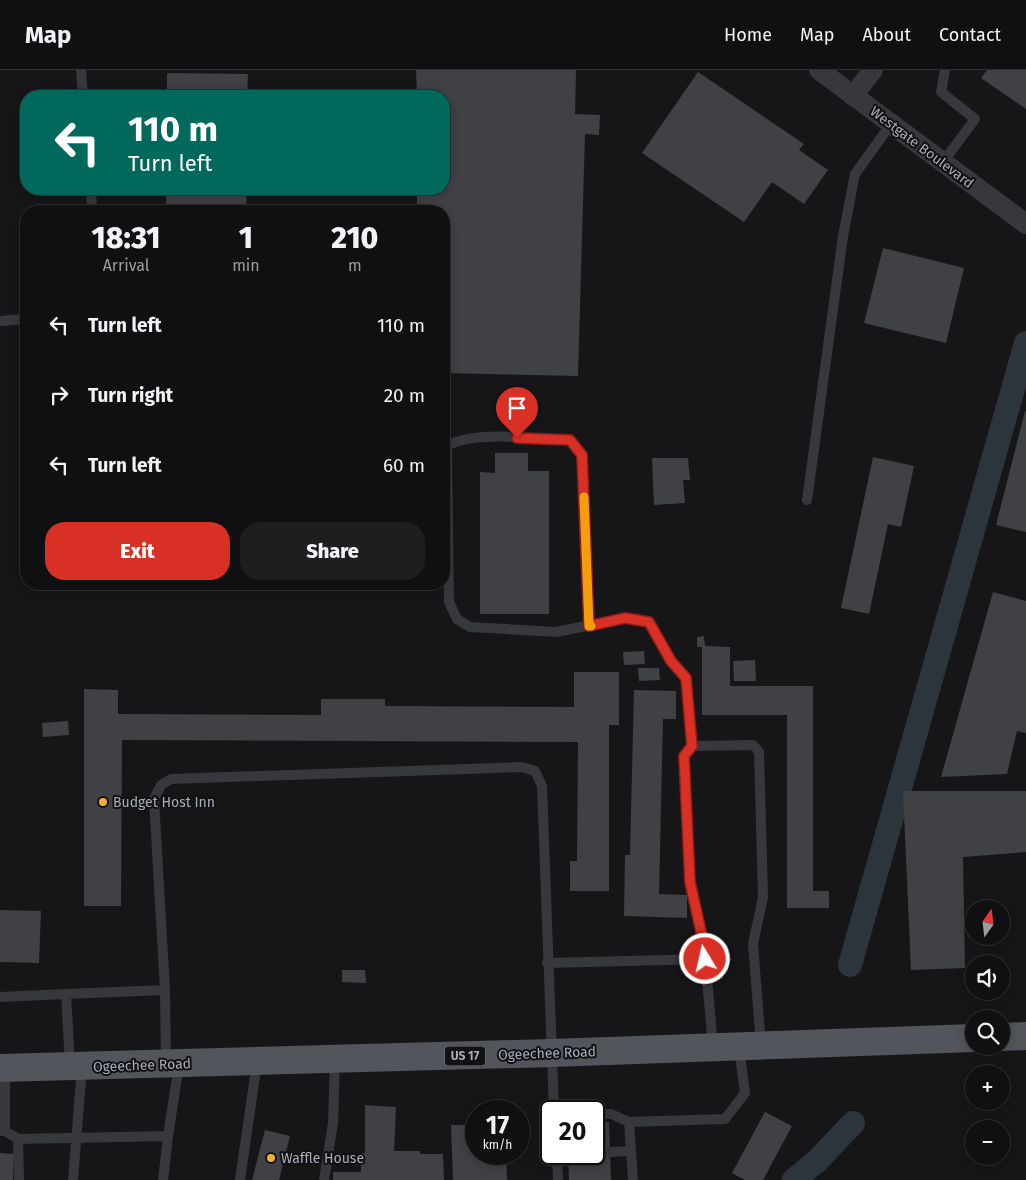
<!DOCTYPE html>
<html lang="en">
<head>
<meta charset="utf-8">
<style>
  :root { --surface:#101012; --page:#1e1e20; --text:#f1f3f6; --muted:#9c9d9f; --line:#303032; --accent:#d93025 }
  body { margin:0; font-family:"Fira Sans",sans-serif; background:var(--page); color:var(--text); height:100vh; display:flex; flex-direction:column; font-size:19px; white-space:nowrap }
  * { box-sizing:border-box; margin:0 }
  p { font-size:16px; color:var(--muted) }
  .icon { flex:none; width:28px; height:28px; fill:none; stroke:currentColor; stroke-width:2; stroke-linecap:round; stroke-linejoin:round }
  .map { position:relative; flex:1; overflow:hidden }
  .side { position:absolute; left:20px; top:135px; width:430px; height:385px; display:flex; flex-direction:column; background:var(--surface); border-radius:20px; box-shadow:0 2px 12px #0003,0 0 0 1px var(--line) }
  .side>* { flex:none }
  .banner { position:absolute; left:20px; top:20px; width:430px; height:105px; border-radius:20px; box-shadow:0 2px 12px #0003,0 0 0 1px var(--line); background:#00695c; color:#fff; overflow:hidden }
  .needle { width:32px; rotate:14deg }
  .fabs { position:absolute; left:965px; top:830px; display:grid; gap:10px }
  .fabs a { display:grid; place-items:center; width:45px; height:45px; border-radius:50%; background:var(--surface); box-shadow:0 2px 12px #0003,0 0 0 1px var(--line); font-size:25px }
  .speed { position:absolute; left:465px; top:1030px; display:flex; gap:10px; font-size:25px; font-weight:700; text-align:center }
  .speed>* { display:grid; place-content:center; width:65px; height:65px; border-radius:50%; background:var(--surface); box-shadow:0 2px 12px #0003,0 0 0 1px var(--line); line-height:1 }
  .speed small { font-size:12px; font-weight:400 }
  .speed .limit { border:2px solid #111; border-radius:8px; background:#fff; color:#111 }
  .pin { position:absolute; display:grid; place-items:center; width:42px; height:42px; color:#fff; margin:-51px -21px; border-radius:50% 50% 50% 0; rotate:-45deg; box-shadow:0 0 5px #0007 }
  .pin .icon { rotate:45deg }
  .me { position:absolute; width:55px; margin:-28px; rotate:351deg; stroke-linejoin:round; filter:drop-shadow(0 0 4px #0008) }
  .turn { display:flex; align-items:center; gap:18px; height:105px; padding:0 25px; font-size:22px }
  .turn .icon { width:65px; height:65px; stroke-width:2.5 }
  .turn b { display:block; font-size:35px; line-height:42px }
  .eta { display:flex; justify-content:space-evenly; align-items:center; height:85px; text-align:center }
  .eta b { font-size:30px; font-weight:800; line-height:35px }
  .primary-button { display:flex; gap:10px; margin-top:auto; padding:10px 25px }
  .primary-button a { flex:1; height:58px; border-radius:20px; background:var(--accent); color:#fff; font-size:20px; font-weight:800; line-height:58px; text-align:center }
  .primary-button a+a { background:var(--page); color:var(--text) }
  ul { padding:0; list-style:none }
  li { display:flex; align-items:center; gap:15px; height:70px; padding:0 25px }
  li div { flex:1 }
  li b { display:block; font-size:19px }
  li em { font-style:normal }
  header { display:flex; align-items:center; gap:30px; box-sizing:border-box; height:70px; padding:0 25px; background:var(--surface); border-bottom:1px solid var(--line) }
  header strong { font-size:24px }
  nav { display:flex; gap:28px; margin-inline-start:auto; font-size:18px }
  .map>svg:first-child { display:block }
</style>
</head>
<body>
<header>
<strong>Map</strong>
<nav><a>Home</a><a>Map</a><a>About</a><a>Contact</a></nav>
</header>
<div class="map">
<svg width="1026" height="1110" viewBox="0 0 1026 1110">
  <rect width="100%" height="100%" fill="#161618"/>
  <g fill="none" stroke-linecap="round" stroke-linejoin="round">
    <path stroke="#2c353c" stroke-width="24" d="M 850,895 L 1026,273
      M 794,1110 L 817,1091 L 853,1053"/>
  </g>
  <path fill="#404145" d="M 416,0 L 576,0 L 575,44 L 600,45 L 599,65 L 585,64 L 578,306 L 444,303 L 444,141 L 417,141 L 417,119 L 444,119 L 444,26 L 417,26 Z
    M 987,0 L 1026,0 L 1026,39 L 981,8 Z
    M 698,2 L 804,74 L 799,80 L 828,100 L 804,134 L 772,112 L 744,152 L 642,83 Z
    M 167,3 L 248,4 L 247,26 L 167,26 Z
    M 166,119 L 247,119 L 246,141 L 166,141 Z
    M 883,178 L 964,198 L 946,273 L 864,253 Z
    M 1025,341 L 1026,341 L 1026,462 L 996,455 Z
    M 495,383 L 528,383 L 528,401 L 549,401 L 549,544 L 480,544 L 480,402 L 495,403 Z
    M 873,387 L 914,396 L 901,457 L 888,454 L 869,544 L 841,538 Z
    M 652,388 L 688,388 L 690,410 L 683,410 L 685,433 L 654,435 Z
    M 993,522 L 1026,531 L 1026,663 L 1017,661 L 1007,704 L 941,707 Z
    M 704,566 L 705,576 L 730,577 L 730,616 L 813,616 L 813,821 L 829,821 L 829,838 L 787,838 L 787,645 L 702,645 L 702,577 L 697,577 L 697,567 Z
    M 644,581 L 645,594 L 624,595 L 623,582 Z
    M 755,590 L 756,611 L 734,611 L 733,591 Z
    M 638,598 L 659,598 L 660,610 L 639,611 Z
    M 574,602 L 619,602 L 619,655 L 609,655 L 609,821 L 570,821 L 570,791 L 577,791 L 578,672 L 122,670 L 121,836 L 84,836 L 84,619 L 118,620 L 118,644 L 321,645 L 321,629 L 385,629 L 385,636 L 574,637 Z
    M 634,620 L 676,621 L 676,649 L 663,649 L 659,824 L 687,825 L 687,848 L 624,846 L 625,785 L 630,785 Z
    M 68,651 L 69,665 L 43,667 L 42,653 Z
    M 903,721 L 1026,721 L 1026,782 L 963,787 L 965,898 L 911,900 Z
    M 0,840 L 41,841 L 39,893 L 0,892 Z
    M 342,900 L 365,900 L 366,913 L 342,912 Z
    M 365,1035 L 396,1037 L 394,1081 L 420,1081 L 420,1084 L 443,1084 L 444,1110 L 333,1110 L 333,1102 L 361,1102 L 361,1083 L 365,1083 Z
    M 765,1042 L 792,1056 L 763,1110 L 745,1110 L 732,1103 Z
    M 594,1052 L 609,1052 L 611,1110 L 569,1110 L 568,1084 L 594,1084 Z
    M 451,1055 L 476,1055 L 476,1084 L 506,1084 L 507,1110 L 453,1110 Z
    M 265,1060 L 290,1066 L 279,1110 L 252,1110 Z
    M 0,1083 L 14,1084 L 13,1110 L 0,1110 Z"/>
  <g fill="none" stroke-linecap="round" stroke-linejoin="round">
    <path stroke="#37383d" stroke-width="10" d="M 81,0 L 83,26
      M 943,92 L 975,49 L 941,22 L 945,0
      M 91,119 L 92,141
      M 0,251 L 26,249
      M 807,430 L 843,166 L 855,104 L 891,54
      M 589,556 L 582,385 L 570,370 C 539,369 472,360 447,376 L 449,532 L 457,549 L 470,557 L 556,562 L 625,548 L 649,552 L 671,591 L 686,608 L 692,676
      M 547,893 L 705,889
      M 66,924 L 165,920
      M 0,927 L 66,924 L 70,995
      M 713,976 L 704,875 L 690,812 L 684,686 L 692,676 L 753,675 L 759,682 L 763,827 L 753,874 L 761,975
      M 166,993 L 165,920 L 154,729 L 161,715 L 171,709 L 522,697 L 535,701 L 542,716 L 554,1041
      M 5,999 L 5,1061
      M 594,1044 L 611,1044 L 629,1052 L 725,1049 L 745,1023 L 739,978
      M 629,1052 L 633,1110
      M 0,1061 L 5,1061 L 18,1069 L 168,1066 L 179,995
      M 18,1069 L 19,1110
      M 610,1082 L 631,1081
      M 557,1084 L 558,1110
      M 73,1110 L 82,997
      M 163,1110 L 168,1066
      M 240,1110 L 257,992
      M 324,1110 L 333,1053 L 335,990"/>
    <path stroke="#37383d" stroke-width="20" d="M 819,0 L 1026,154
      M 853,26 L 873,0"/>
    <path stroke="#53555c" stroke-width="28" d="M 1001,967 L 1026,966
      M 0,998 L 551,983 L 974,968"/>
  </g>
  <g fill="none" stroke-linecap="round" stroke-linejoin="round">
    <g stroke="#8d1f18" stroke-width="12">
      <path id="route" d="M 517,368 L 570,370 L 582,385 L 589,556 L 625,548 L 649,552 L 671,591 L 686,608 L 692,676 L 684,686 L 690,812 L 704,875 L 705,889"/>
    </g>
    <use href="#route" stroke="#d93025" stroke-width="9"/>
    <path stroke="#f59e0b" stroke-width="9" d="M 584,427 L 589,556 L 591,556"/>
  </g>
  <g fill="#f2b134" stroke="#111113" stroke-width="2">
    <circle cx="103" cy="732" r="5"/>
    <circle cx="271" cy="1088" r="5"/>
  </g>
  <g text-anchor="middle" stroke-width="4" stroke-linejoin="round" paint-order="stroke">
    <rect fill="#111113" stroke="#7b7e86" stroke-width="1" x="445" y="976.5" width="40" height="19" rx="4"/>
    <g font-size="12" font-weight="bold" fill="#a8adb8">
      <text x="465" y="990">US 17</text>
    </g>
    <g font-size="14" fill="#a8adb8" stroke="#111113">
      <text transform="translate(922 77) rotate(37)" y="5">Westgate Boulevard</text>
      <text transform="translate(547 983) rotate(-2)" y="5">Ogeechee Road</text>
      <text transform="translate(142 995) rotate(-2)" y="5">Ogeechee Road</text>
    </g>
    <g font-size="14" fill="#a8adb8" stroke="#111113" text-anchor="start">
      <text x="113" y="737">Budget Host Inn</text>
      <text x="281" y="1093">Waffle House</text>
    </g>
  </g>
</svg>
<div class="fabs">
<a><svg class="needle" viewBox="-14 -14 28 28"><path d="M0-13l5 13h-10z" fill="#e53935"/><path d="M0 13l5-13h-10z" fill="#9c9d9f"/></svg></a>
<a><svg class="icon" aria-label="sound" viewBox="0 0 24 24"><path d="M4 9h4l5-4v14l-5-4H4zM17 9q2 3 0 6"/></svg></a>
<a><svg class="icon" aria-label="search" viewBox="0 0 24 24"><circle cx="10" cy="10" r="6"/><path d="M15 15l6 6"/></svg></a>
<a>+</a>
<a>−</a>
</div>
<div class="speed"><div>17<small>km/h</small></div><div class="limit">20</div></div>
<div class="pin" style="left:517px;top:368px;background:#d93025"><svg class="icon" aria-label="arrive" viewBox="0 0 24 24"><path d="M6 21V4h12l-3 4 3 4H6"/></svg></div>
<svg class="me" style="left:705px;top:889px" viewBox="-20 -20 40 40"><circle r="17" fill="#d93025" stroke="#fff" stroke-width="3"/><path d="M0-11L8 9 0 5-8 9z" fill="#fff"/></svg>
<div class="banner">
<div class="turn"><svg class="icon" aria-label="left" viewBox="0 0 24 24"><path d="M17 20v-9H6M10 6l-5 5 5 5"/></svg><div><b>110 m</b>Turn left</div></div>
</div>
<section class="side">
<div class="eta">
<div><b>18:31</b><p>Arrival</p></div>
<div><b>1</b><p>min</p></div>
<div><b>210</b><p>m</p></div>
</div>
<ul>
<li><svg class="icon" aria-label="left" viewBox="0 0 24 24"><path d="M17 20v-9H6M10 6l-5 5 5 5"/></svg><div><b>Turn left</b></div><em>110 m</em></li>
<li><svg class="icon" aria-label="right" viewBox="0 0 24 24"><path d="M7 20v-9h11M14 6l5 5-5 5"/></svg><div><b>Turn right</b></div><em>20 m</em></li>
<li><svg class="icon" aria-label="left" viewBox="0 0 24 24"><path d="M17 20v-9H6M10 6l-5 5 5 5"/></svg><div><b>Turn left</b></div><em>60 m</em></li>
</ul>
<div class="primary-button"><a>Exit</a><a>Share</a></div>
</section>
</div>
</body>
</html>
